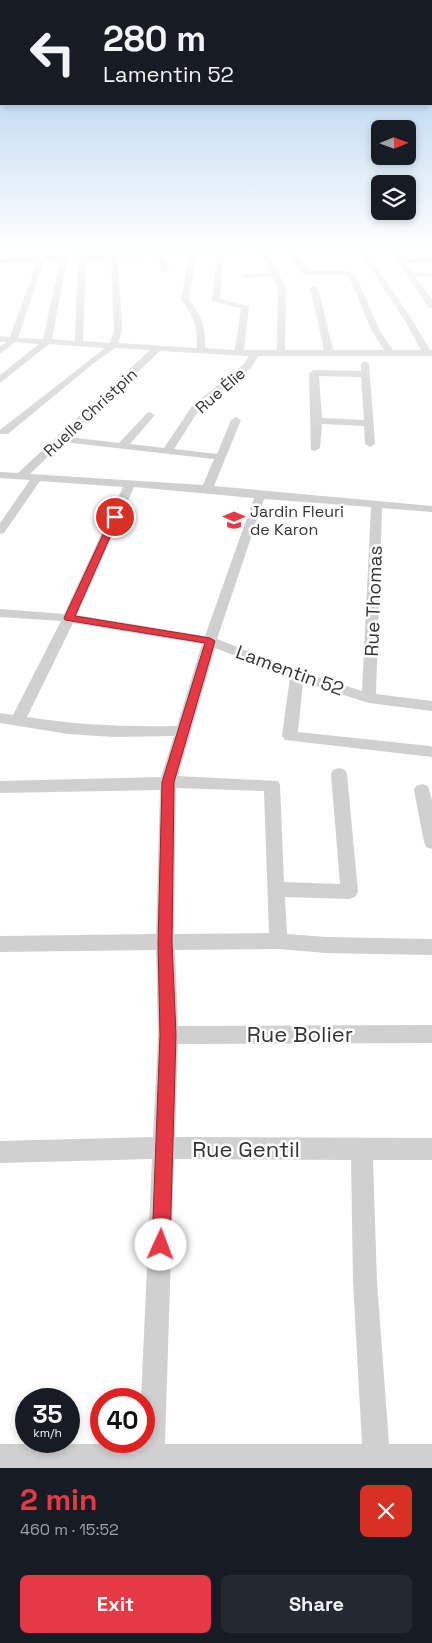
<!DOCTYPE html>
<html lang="en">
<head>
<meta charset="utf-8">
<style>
  :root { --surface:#171b24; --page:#242831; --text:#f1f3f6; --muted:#9ea1a6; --accent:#e63946 }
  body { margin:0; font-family:"Space Grotesk",sans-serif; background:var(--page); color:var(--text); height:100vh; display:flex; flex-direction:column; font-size:19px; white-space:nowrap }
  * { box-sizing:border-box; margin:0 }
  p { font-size:16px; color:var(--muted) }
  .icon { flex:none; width:28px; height:28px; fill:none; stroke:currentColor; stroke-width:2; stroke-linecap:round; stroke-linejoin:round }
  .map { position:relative; height:1468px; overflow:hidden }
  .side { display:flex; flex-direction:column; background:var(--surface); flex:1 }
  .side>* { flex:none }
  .banner { position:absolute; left:0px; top:0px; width:432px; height:105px; box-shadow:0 2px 8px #0003; background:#171b24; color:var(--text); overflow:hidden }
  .needle { width:32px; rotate:89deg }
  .controls { position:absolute; left:371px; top:120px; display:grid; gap:10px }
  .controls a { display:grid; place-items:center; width:45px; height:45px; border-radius:8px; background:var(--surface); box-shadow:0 2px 8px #0003; font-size:25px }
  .speed { position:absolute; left:15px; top:1388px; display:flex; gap:10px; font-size:25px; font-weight:700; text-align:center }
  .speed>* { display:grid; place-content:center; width:65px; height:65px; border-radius:50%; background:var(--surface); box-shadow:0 2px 8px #0003; line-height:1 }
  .speed small { font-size:12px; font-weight:400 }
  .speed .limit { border:8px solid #d22; background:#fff; color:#111 }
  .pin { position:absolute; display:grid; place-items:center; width:42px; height:42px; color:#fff; margin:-21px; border:2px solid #fff; border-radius:50%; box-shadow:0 1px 5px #0007 }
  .me { position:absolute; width:55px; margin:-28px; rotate:2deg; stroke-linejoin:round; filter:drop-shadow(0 0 4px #0008) }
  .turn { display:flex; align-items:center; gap:18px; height:105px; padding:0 20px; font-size:22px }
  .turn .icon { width:65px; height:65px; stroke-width:2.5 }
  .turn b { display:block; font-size:35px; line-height:42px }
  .round { display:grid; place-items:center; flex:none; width:52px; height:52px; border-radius:8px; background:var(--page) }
  .head { display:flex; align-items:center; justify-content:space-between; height:85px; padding:0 20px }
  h1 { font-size:30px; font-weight:600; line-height:38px; color:var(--accent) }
  .primary-button { display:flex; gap:10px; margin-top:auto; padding:10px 20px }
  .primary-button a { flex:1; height:58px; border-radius:8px; background:var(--accent); color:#fff; font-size:20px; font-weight:600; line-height:58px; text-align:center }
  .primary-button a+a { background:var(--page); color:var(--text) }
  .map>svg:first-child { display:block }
</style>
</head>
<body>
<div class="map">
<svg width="432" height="1468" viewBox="0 0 432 1468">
  <rect width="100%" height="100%" fill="#fff"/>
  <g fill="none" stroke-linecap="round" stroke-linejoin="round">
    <path stroke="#cdcdcd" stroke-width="1" stroke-dasharray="1 1" stroke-linecap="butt" d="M 320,250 L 329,263"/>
    <path fill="#d0d0d0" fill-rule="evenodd" d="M 190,250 L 265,250 L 286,287 L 285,350 L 324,350 L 310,288 L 314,286 L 318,288 L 333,350 L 384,350 L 372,331 L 349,277 L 345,275 L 306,275 L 302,273 L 287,250 L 293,250 L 310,271 L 346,271 L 355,274 L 380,331 L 393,350 L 421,350 L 405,321 L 359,250 L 365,250 L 413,321 L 430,350 L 432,350 L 432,356 L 258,356 L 251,368 L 199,410 L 174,449 L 217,454 L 231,420 L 236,417 L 241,420 L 214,486 L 432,506 L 432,512 L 382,508 L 376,694 L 432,701 L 432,711 L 369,703 L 303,682 L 298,732 L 430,746 L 432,747 L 432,757 L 285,740 L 282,736 L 290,677 L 215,648 L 178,776 L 278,781 L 280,785 L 284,882 L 340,884 L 331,774 L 333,770 L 339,768 L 345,770 L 347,774 L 358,892 L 355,897 L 349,899 L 285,897 L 287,934 L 326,937 L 432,939 L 432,955 L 326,953 L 278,949 L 175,950 L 178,1026 L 432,1025 L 432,1043 L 178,1044 L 175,1137 L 432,1138 L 432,1160 L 373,1160 L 377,1282 L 389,1444 L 432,1444 L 432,1468 L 0,1468 L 0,1444 L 139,1444 L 139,1441 L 144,1441 L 144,1399 L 141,1399 L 152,1159 L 0,1163 L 0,1141 L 153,1137 L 158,1035 L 156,950 L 0,952 L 0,936 L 156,934 L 160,790 L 0,793 L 0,781 L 161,777 L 174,736 L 112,737 L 68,734 L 0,723 L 0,713 L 13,715 L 61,621 L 0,617 L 0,609 L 64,614 L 123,487 L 40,481 L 4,533 L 0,534 L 0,523 L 30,480 L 0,478 L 0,472 L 18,473 L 150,350 L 115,348 L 94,363 L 8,434 L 0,434 L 0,430 L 105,348 L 49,344 L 0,383 L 0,375 L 39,344 L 15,342 L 0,354 L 0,347 L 6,342 L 0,342 L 0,336 L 10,337 L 37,262 L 0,263 L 0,259 ZM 260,252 L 271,273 L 244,274 L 240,276 L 244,278 L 273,277 L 278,287 L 277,350 L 244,350 L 249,306 L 220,299 L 224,254 ZM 217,254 L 212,301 L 241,308 L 235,350 L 205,348 C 205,325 203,318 189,299 L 196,255 ZM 189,255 L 181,299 C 195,318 197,325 197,348 L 118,343 L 122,331 L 118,258 L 158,256 L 161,270 L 165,272 L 169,270 L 165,256 ZM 111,258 L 114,331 L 110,343 L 83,341 L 86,260 ZM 67,260 L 78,260 L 75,341 L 52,339 ZM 44,261 L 60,261 L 43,339 L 18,338 ZM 160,351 L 249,356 L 244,364 L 192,406 L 164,448 L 130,444 L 155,415 L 150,412 L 147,413 L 119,443 L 69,437 ZM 63,442 L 214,459 L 203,485 L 30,474 ZM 134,487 L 254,498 L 205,636 L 77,615 ZM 264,499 L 371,507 L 362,691 L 302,672 L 217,639 ZM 73,623 L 202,644 L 177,726 C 126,727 77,725 27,717 ZM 176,788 L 264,791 L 269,933 L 174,934 ZM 174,1159 L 351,1160 L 353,1282 L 362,1444 L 165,1444 Z
      M 390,250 L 396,250 L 403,259 L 432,258 L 432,262 L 406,263 L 413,273 L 432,273 L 432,277 L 416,277 L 432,300 L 432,308 L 429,308 Z
      M 365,361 L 369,364 L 375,444 L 370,447 L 365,444 L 364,426 L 322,424 L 320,448 L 315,451 L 311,450 L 309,373 L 314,370 L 361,371 L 361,364 ZM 319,376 L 361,377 L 364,420 L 322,418 Z
      M 422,784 L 428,786 L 432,800 L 432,849 L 426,847 L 424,842 L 414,790 L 416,786 Z"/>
  </g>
  <linearGradient id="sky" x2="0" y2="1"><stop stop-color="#9ec6ea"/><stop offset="0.55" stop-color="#fff"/><stop offset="1" stop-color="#fff" stop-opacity="0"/></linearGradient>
  <rect width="432" height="455" fill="url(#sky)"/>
  <path fill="#e63946" stroke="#96252e" d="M 112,515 L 119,517 L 75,616 L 210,638 L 215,641 L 174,782 L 172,943 L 176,1035 L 170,1245 L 167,1251 L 161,1254 L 154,1251 L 152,1245 L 160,1035 L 158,943 L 162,782 L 205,643 L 65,620 L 64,618 Z"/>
  <defs>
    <g id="school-bare" transform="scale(1.725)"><path d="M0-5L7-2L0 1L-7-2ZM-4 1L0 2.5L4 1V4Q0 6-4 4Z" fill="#e63946" stroke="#fff" stroke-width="2.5" paint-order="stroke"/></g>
  </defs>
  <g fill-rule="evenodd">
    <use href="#school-bare" x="234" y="520"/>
  </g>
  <g text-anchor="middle" stroke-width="5" stroke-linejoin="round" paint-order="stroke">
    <g font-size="16" fill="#333" stroke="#fff">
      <text transform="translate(220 390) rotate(-41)" y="6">Rue Élie</text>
      <text transform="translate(90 412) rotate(-43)" y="6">Ruelle Christpin</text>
    </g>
    <g font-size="16" fill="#333" stroke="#fff" text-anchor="start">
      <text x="250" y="517">Jardin Fleuri<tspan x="250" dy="18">de Karon</tspan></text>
    </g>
    <g font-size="19" fill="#333" stroke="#fff">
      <text transform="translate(373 601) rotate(-88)" y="7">Rue Thomas</text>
      <text transform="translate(290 670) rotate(20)" y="7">Lamentin 52</text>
    </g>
    <g font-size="22" fill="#333" stroke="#fff">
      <text x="300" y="1042">Rue Bolier</text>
      <text x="246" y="1157">Rue Gentil</text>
    </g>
  </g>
</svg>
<div class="controls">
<a><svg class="needle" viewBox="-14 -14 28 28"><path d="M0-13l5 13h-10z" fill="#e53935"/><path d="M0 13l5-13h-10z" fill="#9ea1a6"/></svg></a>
<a><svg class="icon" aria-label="layers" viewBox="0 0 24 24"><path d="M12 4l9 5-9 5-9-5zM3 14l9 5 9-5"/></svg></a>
</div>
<div class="speed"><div>35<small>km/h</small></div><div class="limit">40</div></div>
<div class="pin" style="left:115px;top:517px;background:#d93025"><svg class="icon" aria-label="arrive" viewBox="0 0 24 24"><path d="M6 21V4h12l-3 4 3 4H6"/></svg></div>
<svg class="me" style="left:161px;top:1245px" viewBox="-20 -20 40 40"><circle r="19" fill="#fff"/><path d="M0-13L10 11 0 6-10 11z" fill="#e63946"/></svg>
<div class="banner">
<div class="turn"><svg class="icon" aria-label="left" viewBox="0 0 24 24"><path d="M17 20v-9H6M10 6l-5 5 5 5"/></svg><div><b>280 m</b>Lamentin 52</div></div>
</div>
</div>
<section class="side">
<div class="head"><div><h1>2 min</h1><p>460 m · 15:52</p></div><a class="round" style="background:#d93025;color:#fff"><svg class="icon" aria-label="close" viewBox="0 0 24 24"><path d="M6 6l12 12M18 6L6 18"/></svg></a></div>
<div class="primary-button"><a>Exit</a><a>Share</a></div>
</section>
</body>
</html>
